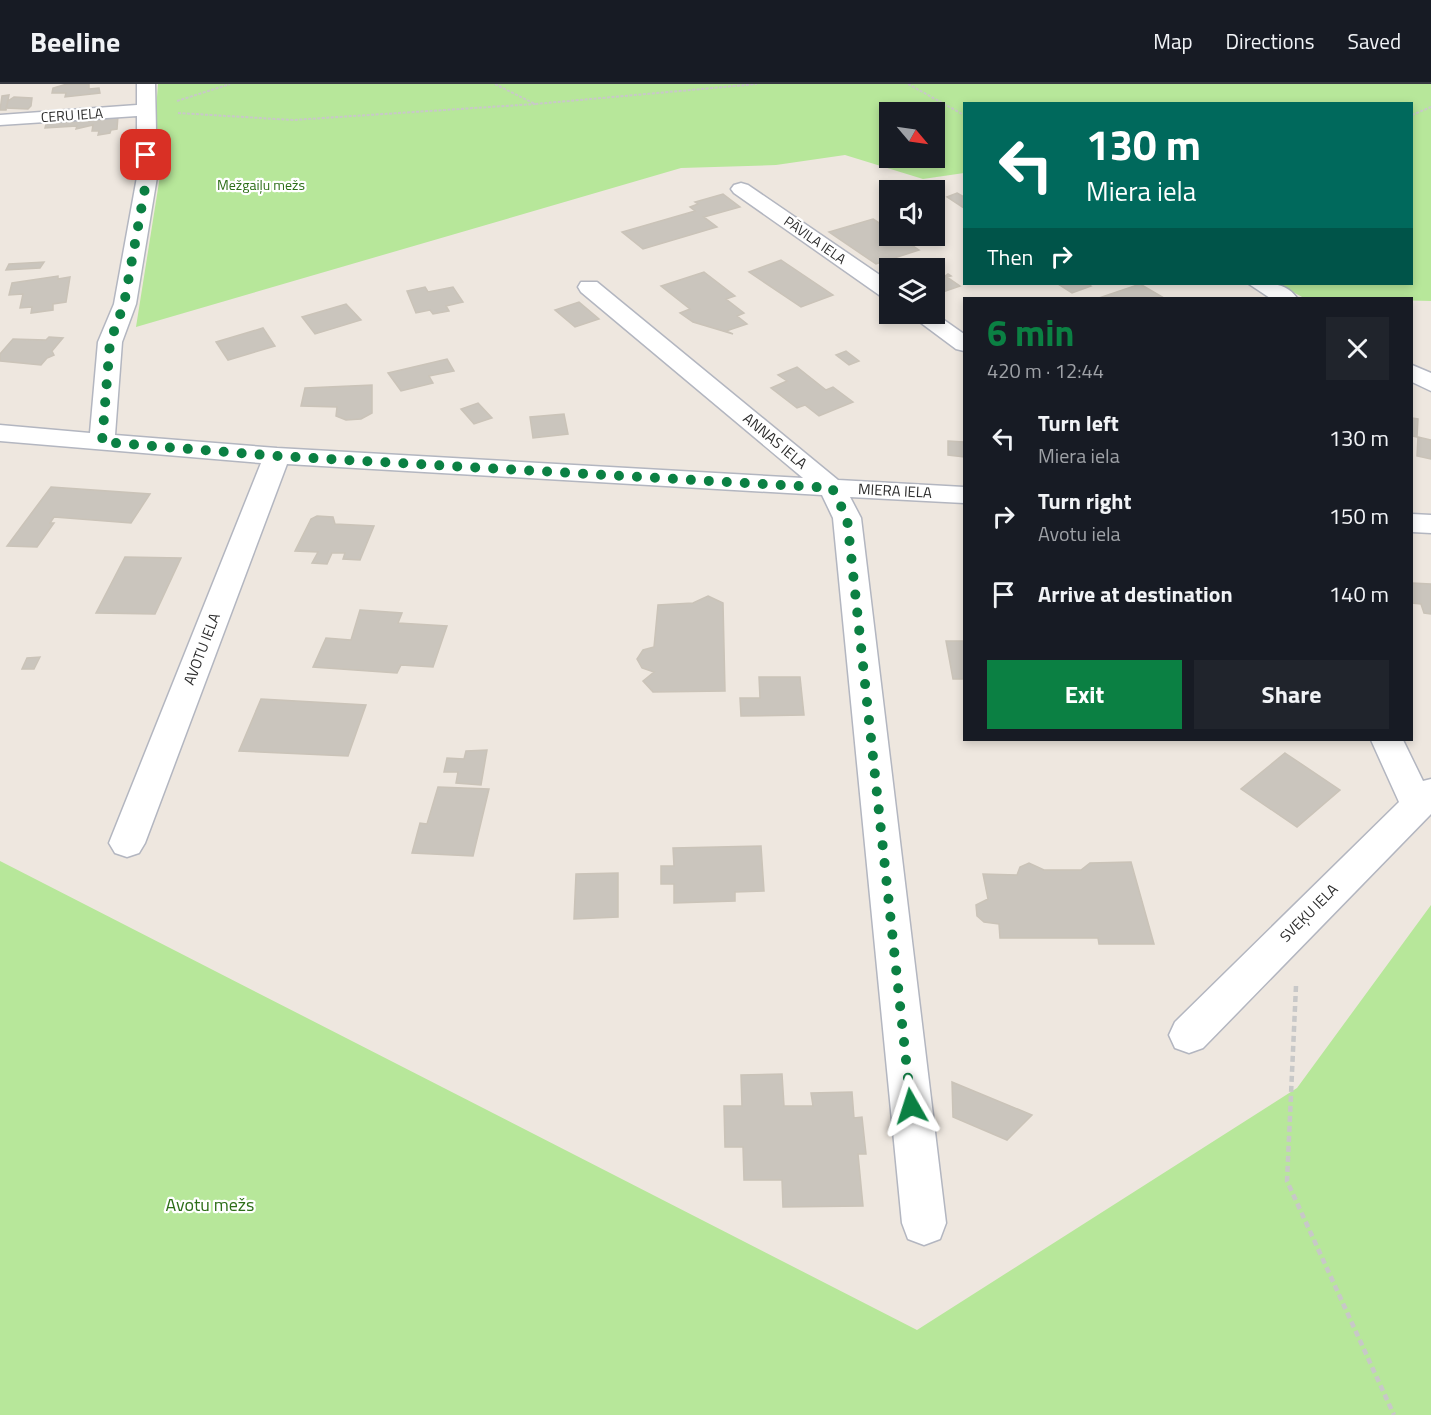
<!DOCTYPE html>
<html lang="en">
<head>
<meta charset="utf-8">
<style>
  :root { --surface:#171b24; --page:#20242c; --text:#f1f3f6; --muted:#9ea1a6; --line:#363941; --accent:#0b8043 }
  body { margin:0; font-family:"Titillium Web",sans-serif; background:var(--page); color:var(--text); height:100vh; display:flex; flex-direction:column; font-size:22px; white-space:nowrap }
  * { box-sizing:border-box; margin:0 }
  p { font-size:20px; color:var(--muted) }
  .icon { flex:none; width:33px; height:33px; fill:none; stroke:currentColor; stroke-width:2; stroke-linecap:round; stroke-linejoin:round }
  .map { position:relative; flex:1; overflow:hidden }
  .sheet { position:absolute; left:963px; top:213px; width:450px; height:444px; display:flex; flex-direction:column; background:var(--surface); border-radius:0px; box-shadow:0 3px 9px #0003 }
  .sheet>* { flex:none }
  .top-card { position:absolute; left:963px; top:18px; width:450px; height:183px; border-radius:0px; box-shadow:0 3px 9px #0003; background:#00695c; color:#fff; overflow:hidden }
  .needle { width:39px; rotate:119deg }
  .controls { position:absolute; left:879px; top:18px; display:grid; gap:12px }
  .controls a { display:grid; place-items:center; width:66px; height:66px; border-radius:0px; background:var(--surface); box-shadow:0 3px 9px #0003; font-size:30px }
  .pin { position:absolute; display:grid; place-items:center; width:51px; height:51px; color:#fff; margin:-26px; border-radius:12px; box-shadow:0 3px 9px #0006 }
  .me { position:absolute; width:66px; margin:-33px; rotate:354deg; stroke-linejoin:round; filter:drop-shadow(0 0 4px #0008) }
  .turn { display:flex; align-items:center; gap:21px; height:126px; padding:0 24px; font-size:27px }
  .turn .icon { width:78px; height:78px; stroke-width:2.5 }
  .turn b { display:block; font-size:42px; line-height:51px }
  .then { display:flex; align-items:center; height:57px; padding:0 24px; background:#0003; gap:12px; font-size:22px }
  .round { display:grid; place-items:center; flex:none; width:63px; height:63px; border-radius:0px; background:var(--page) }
  .overview { display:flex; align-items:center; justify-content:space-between; height:102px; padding:0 24px }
  h1 { font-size:36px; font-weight:700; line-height:45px; color:var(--accent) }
  .cta { display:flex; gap:12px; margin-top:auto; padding:12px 24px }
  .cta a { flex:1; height:69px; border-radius:0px; background:var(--accent); color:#fff; font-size:24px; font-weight:700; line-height:69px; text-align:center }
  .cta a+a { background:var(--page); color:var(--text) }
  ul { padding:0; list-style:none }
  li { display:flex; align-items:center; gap:18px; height:78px; padding:0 24px }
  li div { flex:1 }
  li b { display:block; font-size:22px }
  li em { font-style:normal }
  header { display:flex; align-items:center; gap:36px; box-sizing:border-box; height:84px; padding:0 30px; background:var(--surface); border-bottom:2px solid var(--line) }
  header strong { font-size:28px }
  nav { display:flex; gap:33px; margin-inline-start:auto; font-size:21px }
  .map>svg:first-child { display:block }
</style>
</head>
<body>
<header>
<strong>Beeline</strong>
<nav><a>Map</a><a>Directions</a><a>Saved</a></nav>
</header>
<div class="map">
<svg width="1431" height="1331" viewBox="0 0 1431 1331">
  <rect width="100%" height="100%" fill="#eee7df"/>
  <path fill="#b7e79a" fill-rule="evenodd" d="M 158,0 L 1431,0 L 1431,217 L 1304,214 L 1278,200 L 1412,200 L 1412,20 L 964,20 L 964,89 L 923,95 L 845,71 L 776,81 L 681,84 L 136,243 L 160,92 L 156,26 ZM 890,28 L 934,28 L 934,74 L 890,74 Z
    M 0,777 L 917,1246 L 1297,1004 L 1431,821 L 1431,1331 L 0,1331 Z"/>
  <path fill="#cac5bd" stroke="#cac3b8" stroke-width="1.5" d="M 67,0 L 89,0 L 89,5 L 99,4 L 100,9 L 65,13 L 66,9 L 52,9 L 53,4 Z
    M 9,11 L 6,26 L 0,26 L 2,12 Z
    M 14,13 L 32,14 L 31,22 L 28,25 L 6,24 L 8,17 Z
    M 118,32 L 117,45 L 111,46 L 110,49 L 98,51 L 99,47 L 92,47 L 93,41 L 76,45 L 77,42 L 45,44 L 47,36 Z
    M 957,109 L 964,113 L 964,124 L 947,113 Z
    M 723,110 L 740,123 L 704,133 L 717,143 L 643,165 L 622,148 L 695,127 L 690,123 L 698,120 L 695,118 Z
    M 873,135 L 890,146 L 890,152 L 898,152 L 919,166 L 876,180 L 829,148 Z
    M 781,176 L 833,211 L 801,223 L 749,188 Z
    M 44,178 L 40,184 L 6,186 L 9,180 Z
    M 934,185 L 945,192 L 948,190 L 951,192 L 947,193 L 960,202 L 937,210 Z
    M 704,188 L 735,212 L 726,215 L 744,229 L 737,232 L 747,240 L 726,247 L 733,250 L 693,238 L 680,229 L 690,225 L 661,202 Z
    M 58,192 L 58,195 L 70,193 L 66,218 L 53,220 L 53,226 L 31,229 L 32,223 L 20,224 L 23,210 L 9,211 L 12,199 Z
    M 1058,200 L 1088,200 L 1091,202 L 1072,209 Z
    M 1140,200 L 1164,214 L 1099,214 Z
    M 425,203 L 428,208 L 453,203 L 463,218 L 446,222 L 449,227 L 433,230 L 430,226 L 416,229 L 407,207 Z
    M 579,218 L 592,229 L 599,235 L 575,243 L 555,226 Z
    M 346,220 L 361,236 L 315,250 L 302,233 Z
    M 263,244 L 275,262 L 228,276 L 216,258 Z
    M 49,253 L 63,254 L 52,267 L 54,271 L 47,274 L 41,281 L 0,277 L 0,270 L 13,255 L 46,256 Z
    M 846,267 L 859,277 L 849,281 L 836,271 Z
    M 447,275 L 454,287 L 429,292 L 433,299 L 401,307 L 388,289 Z
    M 797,283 L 826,306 L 833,303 L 853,318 L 819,332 L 805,321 L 797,324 L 771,304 L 787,297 L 778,291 Z
    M 372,301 L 372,329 L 361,335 L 346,336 L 336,332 L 337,323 L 301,322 L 305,304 Z
    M 478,319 L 492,334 L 474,340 L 461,325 Z
    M 564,330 L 568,350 L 533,354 L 530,333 Z
    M 1412,334 L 1418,335 L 1417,353 L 1412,352 Z
    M 1418,353 L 1431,356 L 1431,375 L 1417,372 Z
    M 948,357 L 964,358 L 964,373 L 948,371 Z
    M 51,403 L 150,410 L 131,439 L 54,433 L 50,439 L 54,439 L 37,463 L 7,462 Z
    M 317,432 L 333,433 L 335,440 L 374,442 L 360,476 L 343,475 L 345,469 L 332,469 L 327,480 L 312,479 L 318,468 L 295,467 L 311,435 Z
    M 125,473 L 181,474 L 155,530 L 96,529 Z
    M 1412,499 L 1431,500 L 1431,530 L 1424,529 L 1421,520 L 1412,519 Z
    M 708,512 L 723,519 L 725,607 L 653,608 L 643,597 L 654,588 L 642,584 L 637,575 L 643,566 L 654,563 L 658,521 L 693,519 Z
    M 360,526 L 402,529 L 398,539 L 447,542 L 433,583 L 401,581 L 397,589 L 313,583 L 326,554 L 351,556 Z
    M 946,557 L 964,557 L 964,595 L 953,595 Z
    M 40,573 L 34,585 L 22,585 L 27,574 Z
    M 759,593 L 800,593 L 804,631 L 741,632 L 740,614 L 760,614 Z
    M 261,615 L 366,621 L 348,672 L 239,667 Z
    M 487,666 L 481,701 L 456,699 L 458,688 L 444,688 L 447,674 L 464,675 L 466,667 Z
    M 1285,669 L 1340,706 L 1297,743 L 1241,705 Z
    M 438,703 L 489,705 L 473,772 L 412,769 L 420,739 L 427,740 Z
    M 761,762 L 764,807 L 735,808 L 735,817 L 674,819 L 674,800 L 661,800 L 661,782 L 674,782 L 673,764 Z
    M 1131,778 L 1154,860 L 1099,860 L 1098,854 L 1000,854 L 999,840 L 984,838 L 977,832 L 976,821 L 988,815 L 983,790 L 1017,791 L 1020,783 L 1029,779 L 1044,786 L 1081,786 L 1090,779 Z
    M 618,789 L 618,833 L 574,835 L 576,790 Z
    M 782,990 L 784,1022 L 813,1022 L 811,1009 L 852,1008 L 854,1034 L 862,1033 L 866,1070 L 858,1070 L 863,1122 L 783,1123 L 782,1096 L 744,1096 L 743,1063 L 725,1063 L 724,1022 L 742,1022 L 741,991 Z
    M 952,998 L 1032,1031 L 1007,1056 L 953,1033 Z"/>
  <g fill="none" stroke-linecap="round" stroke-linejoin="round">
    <g stroke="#b3b6c0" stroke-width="3">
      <path id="minor" d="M 137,0 L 155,0 L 157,93 L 136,220 L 122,258 L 115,351 L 277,364 L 803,394 L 581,208 L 578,203 L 581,198 L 597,198 L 838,396 L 964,403 L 964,419 L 850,413 L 861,434 L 946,1139 L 940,1155 L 924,1161 L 908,1155 L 902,1139 L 833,434 L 822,411 L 287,380 L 145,759 L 139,769 L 127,773 L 115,769 L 109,759 L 261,379 L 0,357 L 0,341 L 90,349 L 98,258 L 114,220 L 137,93 L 137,32 L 0,41 L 0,31 L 137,21 Z
        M 741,99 L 748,101 L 890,198 L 890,215 L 882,213 L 734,109 L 731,105 L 734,101 Z
        M 1249,200 C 1266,198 1286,198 1297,214 L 1270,214 Z
        M 934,229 L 964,250 L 964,267 L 956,265 L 909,230 Z
        M 1412,281 L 1431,289 L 1431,307 L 1412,298 Z
        M 1412,430 L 1431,431 L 1431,449 L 1412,448 Z
        M 1371,656 L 1403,656 L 1423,697 L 1431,695 L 1431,730 L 1203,964 L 1189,969 L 1175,964 L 1169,951 L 1175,938 L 1399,718 Z"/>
    </g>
    <path stroke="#c8c8c8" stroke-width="2" stroke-dasharray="3 1.5" stroke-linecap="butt" d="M 495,0 L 535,20 L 757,0
      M 908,0 L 964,31
      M 177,17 L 230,0
      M 178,29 L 293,36 L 535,20
      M 1412,31 L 1431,23"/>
    <path stroke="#c8c8c8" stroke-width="4.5" stroke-dasharray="6 4" stroke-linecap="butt" d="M 1296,902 L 1287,1097 L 1394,1331"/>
    <use href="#minor" fill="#fff" fill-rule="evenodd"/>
  </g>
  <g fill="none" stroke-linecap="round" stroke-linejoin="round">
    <path stroke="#0b8043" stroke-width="10" stroke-dasharray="0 18" d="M 146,71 L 147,93 L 124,220 L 110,258 L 102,358 L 277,372 L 832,404 L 847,434 L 911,1022"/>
  </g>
  <g text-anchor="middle" stroke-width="4.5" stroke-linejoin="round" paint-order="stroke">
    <g font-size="14" fill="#2d2d2d" stroke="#fff">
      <text transform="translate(72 31) rotate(-4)" y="5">CERU IELA</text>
      <text transform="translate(815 156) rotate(35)" y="5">PĀVILA IELA</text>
    </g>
    <g font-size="14" fill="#2d6e18" stroke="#fff">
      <text x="261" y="106">Mežgaiļu mežs</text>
    </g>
    <g font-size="15" fill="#2d2d2d" stroke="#fff">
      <text transform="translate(775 357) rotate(40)" y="5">ANNAS IELA</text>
      <text transform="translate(895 407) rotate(3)" y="5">MIERA IELA</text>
      <text transform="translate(202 565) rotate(-69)" y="5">AVOTU IELA</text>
      <text transform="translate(1309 829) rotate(-45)" y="5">SVEĶU IELA</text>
    </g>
    <g font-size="18" fill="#2d6e18" stroke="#fff">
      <text x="210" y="1127">Avotu mežs</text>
    </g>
  </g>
</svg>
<div class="controls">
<a><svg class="needle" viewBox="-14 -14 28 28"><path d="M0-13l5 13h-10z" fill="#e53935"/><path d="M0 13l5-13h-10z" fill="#9ea1a6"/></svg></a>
<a><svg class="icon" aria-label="sound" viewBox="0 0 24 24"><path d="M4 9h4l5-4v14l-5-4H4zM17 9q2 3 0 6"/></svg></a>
<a><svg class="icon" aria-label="layers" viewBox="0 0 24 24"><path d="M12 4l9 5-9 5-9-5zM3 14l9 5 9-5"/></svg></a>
</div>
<div class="pin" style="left:146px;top:71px;background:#d93025"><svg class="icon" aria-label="arrive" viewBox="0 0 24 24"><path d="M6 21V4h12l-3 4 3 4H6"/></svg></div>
<svg class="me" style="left:911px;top:1022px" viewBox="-20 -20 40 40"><path d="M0-17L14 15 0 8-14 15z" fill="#0b8043" stroke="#fff" stroke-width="4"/></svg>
<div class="top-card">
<div class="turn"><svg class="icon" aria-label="left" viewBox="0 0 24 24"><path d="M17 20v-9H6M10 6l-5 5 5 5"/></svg><div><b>130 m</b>Miera iela</div></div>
<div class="then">Then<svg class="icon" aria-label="right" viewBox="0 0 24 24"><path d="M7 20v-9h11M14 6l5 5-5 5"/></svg></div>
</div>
<section class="sheet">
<div class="overview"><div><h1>6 min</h1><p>420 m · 12:44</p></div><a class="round"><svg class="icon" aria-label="close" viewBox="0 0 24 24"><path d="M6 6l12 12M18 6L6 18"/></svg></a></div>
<ul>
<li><svg class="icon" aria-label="left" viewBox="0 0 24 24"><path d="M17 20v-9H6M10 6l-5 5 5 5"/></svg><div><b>Turn left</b><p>Miera iela</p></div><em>130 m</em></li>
<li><svg class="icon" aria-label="right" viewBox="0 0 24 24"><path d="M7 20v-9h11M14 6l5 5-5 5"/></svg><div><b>Turn right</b><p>Avotu iela</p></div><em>150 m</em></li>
<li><svg class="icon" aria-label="arrive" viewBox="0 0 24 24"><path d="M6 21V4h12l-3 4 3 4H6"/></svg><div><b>Arrive at destination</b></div><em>140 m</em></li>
</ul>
<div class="cta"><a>Exit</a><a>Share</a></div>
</section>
</div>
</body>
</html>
